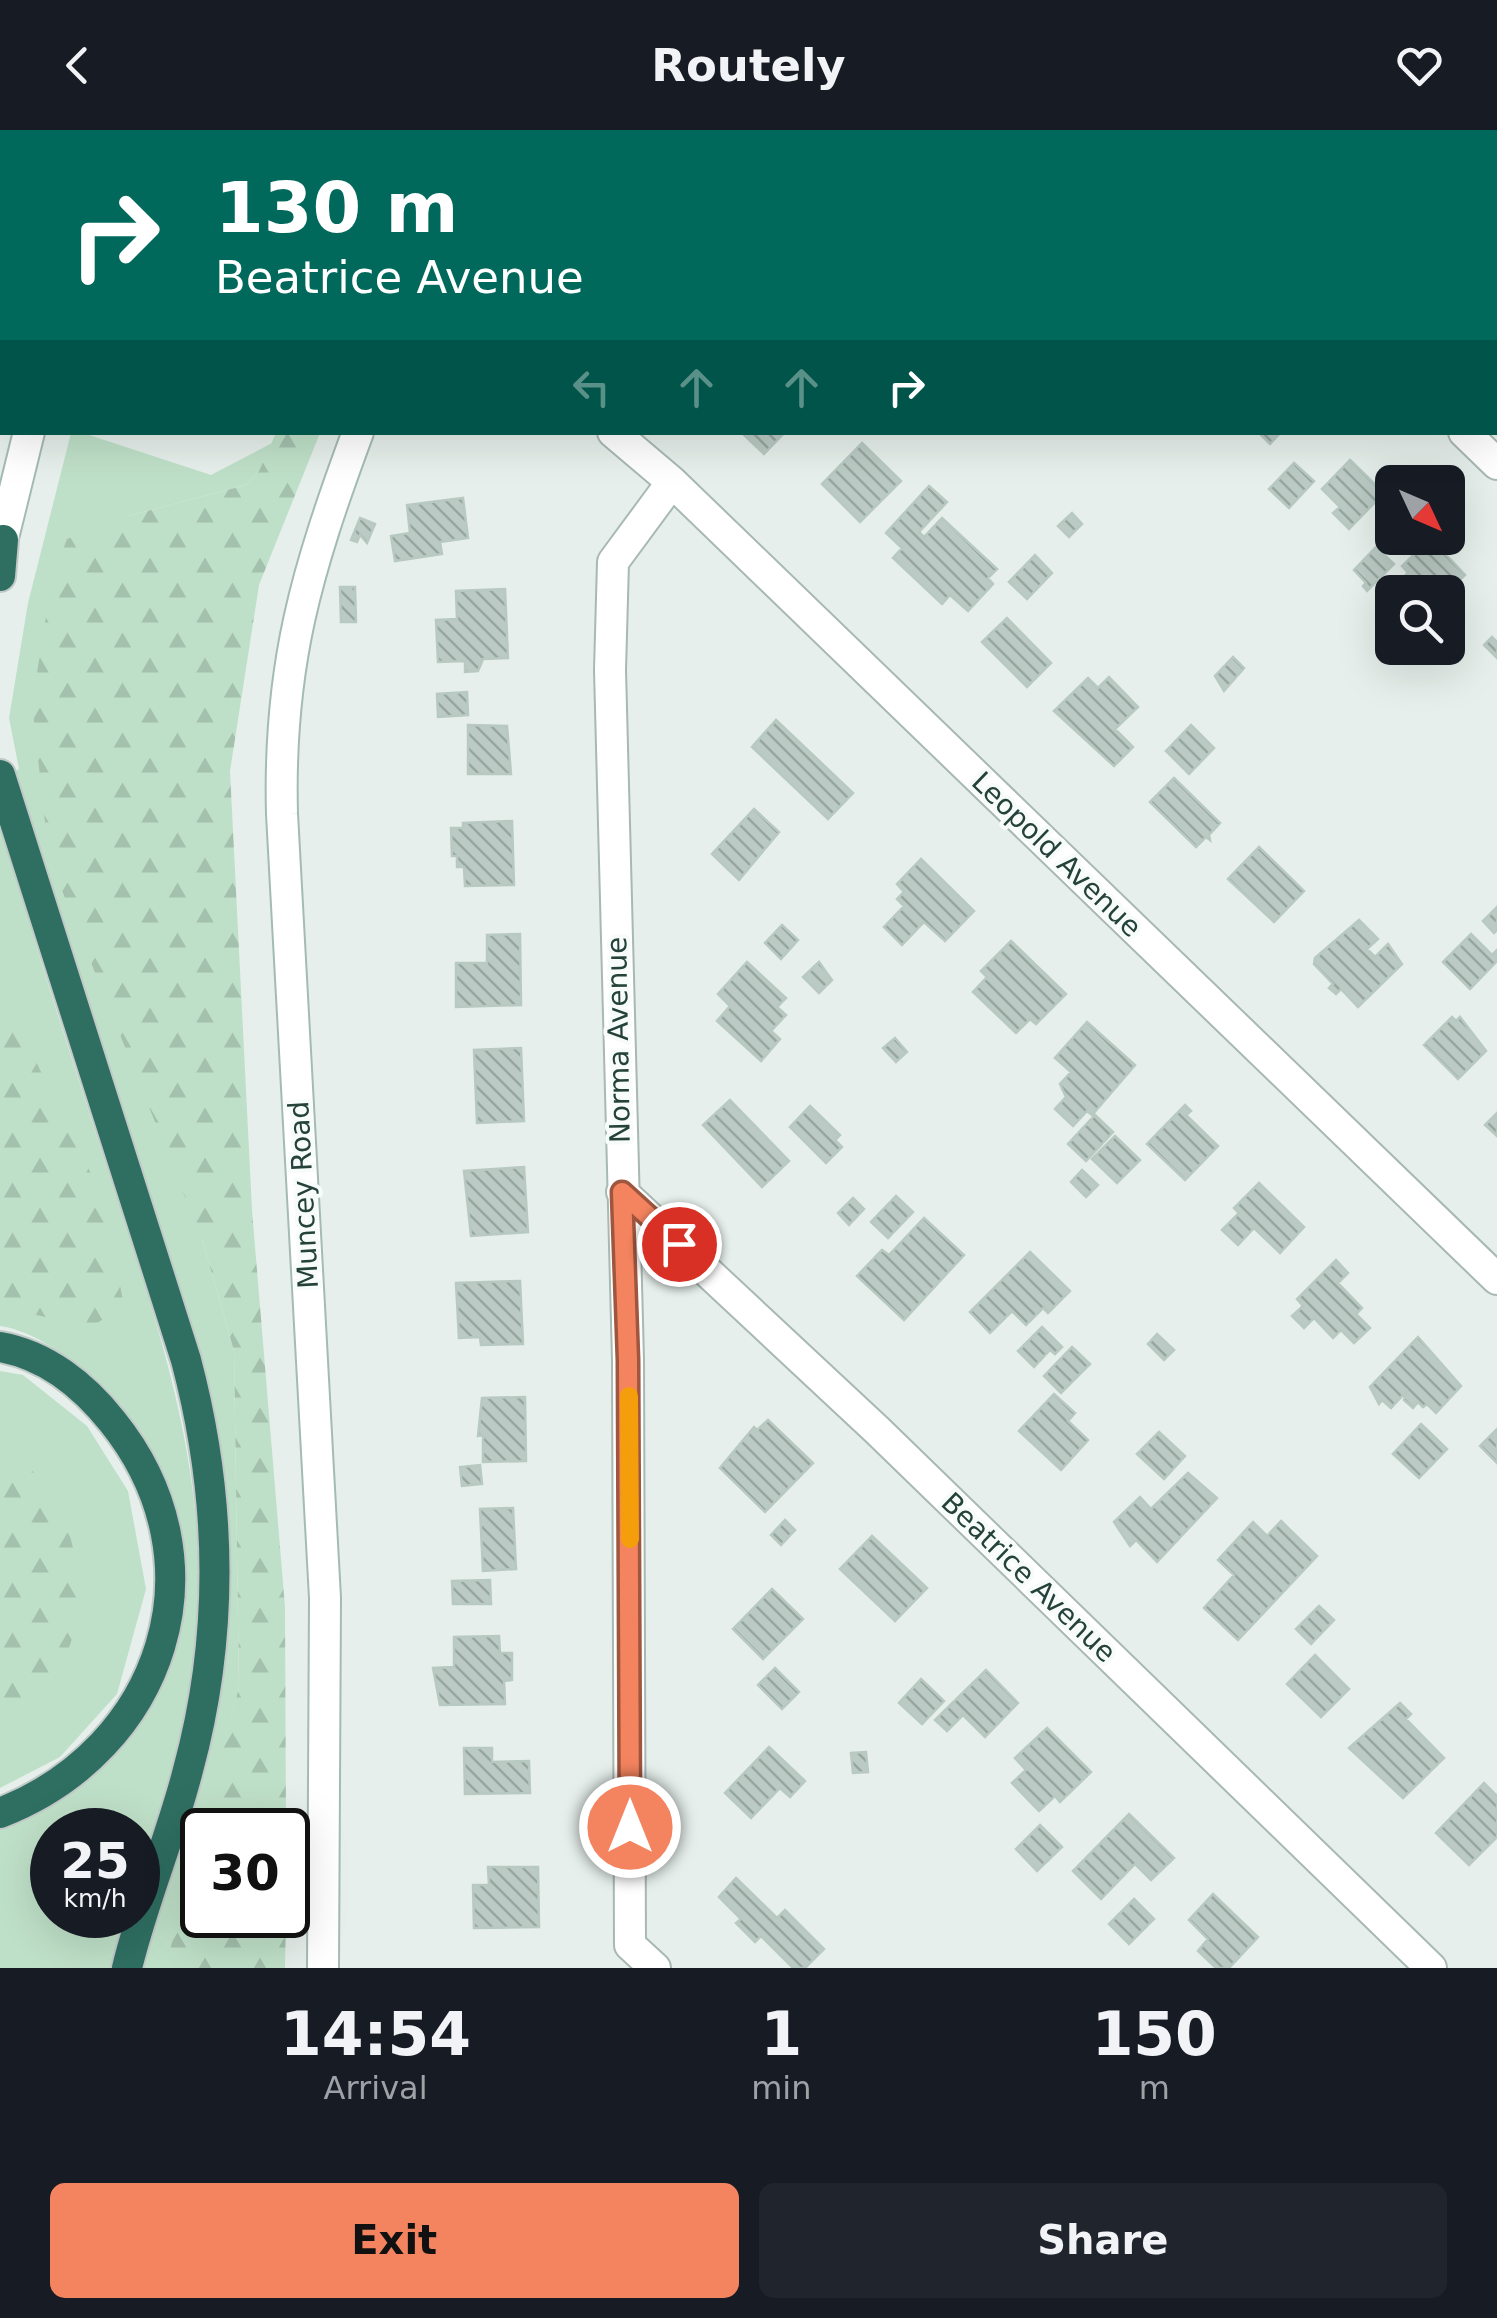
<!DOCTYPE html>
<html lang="en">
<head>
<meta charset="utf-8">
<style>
  :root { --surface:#171b24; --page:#20242c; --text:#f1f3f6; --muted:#9ea1a6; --accent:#f4845f }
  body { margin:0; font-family:"DejaVu Sans",sans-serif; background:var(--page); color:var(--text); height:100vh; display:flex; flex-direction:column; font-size:38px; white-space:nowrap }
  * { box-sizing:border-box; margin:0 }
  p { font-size:32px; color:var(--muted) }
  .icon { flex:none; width:55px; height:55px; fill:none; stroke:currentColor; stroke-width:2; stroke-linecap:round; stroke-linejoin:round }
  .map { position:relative; height:1838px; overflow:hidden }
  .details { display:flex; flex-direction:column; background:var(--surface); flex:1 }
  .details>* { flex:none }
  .guide { position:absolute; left:0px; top:0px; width:1498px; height:305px; box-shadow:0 10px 40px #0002; background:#00695c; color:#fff; overflow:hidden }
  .needle { width:65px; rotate:134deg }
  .tools { position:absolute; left:1375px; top:335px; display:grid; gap:20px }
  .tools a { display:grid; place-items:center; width:90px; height:90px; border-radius:15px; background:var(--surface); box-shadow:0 10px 40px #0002; font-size:50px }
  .speed { position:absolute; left:30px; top:1678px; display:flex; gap:20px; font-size:50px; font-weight:700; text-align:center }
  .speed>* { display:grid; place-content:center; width:130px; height:130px; border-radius:50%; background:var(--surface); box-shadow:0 10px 40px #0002; line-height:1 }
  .speed small { font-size:25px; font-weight:400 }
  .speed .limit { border:5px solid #111; border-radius:15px; background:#fff; color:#111 }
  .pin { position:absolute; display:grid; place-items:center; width:85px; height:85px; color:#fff; margin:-42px; border:5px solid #fff; border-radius:50%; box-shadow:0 2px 10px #0007 }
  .me { position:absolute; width:110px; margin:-55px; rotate:0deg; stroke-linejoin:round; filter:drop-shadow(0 0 8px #0008) }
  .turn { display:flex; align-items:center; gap:35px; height:210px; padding:0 50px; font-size:45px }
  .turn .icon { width:130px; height:130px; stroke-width:2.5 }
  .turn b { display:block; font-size:70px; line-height:85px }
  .lanes { display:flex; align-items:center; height:95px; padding:0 50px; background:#0003; justify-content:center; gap:50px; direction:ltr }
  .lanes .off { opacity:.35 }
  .eta { display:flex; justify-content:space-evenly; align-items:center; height:170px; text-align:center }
  .eta b { font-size:60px; font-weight:800; line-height:70px }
  .button { display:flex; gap:20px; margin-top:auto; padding:20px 50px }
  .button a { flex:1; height:115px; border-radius:15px; background:var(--accent); color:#111; font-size:40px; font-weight:800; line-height:115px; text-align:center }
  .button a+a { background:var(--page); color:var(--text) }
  header { display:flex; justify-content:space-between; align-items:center; height:130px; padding:0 50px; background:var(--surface); font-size:45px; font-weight:800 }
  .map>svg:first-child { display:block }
</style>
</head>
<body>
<header><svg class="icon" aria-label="back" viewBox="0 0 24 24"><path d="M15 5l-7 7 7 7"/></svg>Routely<svg class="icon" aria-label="heart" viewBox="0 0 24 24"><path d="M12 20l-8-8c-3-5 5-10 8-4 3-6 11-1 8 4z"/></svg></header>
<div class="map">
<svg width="1497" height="1838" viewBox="0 0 1497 1838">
  <defs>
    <pattern id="forest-firs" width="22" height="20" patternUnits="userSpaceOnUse" patternTransform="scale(2.5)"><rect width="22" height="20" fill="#bfe0c8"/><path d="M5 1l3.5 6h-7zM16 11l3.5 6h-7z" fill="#a4c1ad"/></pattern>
    <pattern id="building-back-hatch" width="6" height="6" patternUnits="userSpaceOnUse" patternTransform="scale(2.5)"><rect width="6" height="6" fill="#bbcac4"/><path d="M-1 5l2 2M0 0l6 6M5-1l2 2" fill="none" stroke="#98a6a0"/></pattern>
  </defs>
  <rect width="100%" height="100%" fill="#e6efeb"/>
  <path fill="#bfe0c8" d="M 71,303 L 83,303 L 211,345 L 272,313 L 259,341 L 246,355 L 128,386 L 202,1109 L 234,1221 L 239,1557 L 168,1838 L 140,1838 L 204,1627 L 222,1348 L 7,647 L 19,639 L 9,588 L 28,473 Z
    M 0,691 C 33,811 72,929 110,1047 C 160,1202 209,1339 197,1505 C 191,1589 163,1669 138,1748 L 138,1700 L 52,1700 L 52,1785 L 126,1785 L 111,1838 L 0,1838 L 0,1699 C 197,1634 251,1374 85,1242 C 60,1222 33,1201 0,1196 Z
    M 0,1241 L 23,1245 L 87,1296 L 128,1361 L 146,1459 L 117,1564 L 60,1627 L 0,1658 Z"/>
  <path fill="url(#forest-firs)" d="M 276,303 L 320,303 L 259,455 L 230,641 L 252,1080 L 285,1477 L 286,1700 L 202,1700 L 202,1785 L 286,1785 L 285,1838 L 168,1838 L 168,1828 L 239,1557 L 234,1221 L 202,1109 L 49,728 L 32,574 L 52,449 L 67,409 L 128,386 L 246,355 L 259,341 Z
    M 0,888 L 16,891 L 101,1064 L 124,1175 L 90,1198 L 0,1176 Z
    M 0,1326 C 71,1337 94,1465 67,1522 C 59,1540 16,1571 0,1586 Z"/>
  <path fill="url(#building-back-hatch)" stroke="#b8c9c2" stroke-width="2.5" d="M 325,0 L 406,0 L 405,2 Z
    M 1346,0 L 1386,0 L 1389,2 L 1343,2 Z
    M 741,302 L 785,302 L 764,324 Z
    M 1258,302 L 1281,302 L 1270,314 Z
    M 862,313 L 901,351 L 860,392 L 822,354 Z
    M 1350,330 L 1384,363 L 1349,399 L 1333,383 L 1340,377 L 1322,359 Z
    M 1294,333 L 1314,351 L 1289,378 L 1269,359 Z
    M 929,356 L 947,372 L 919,402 L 924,407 L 942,388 L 997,439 L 988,448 L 993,454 L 968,481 L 950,465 L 942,474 L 893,428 L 902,418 L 886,403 Z
    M 463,368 L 468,408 L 440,412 L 442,424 L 395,431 L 391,406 L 410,403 L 407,375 Z
    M 1072,383 L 1082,394 L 1069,407 L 1058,396 Z
    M 360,388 L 375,394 L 367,413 L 360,405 L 357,412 L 351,410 Z
    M 1435,413 L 1465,445 L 1447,462 L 1429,462 L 1423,456 L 1417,462 L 1405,462 L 1396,454 L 1408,443 L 1402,436 L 1425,414 L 1429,418 Z
    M 1376,417 L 1394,434 L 1367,461 L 1363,456 L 1366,453 L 1354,440 Z
    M 1035,425 L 1052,443 L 1027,469 L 1009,452 Z
    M 340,457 L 355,457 L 356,492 L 341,492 Z
    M 505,459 L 508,528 L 483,529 L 478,541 L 465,542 L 465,531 L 438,532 L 436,490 L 457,489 L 456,461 Z
    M 1007,488 L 1051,533 L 1027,557 L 982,512 Z
    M 1492,507 L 1497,512 L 1497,528 L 1484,515 Z
    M 1233,527 L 1244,538 L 1224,561 L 1215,546 Z
    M 1109,547 L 1138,577 L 1115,599 L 1133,617 L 1114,636 L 1054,581 L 1088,548 L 1098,558 Z
    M 467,562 L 468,585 L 438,587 L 437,564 Z
    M 776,590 L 853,663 L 828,689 L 752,617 Z
    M 468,595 L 507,596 L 511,644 L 468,644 Z
    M 1191,595 L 1214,618 L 1189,644 L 1166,621 Z
    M 1174,648 L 1220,693 L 1209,705 L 1210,710 L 1206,707 L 1196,717 L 1150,672 Z
    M 754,679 L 779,702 L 739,750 L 712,724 Z
    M 512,691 L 514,755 L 465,756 L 464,737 L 457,737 L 457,726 L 452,726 L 451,698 L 463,698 L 463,693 Z
    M 1259,717 L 1304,761 L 1274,792 L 1228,749 Z
    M 921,729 L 974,781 L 945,811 L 924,792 L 902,815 L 884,797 L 904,776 L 897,769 L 904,762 L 897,754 Z
    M 1497,777 L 1497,800 L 1494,803 L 1483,791 Z
    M 1359,790 L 1378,809 L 1367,819 L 1375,827 L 1388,814 L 1402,834 L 1358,877 L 1341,859 L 1336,864 L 1329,858 L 1333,854 L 1314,834 L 1315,828 Z
    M 782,795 L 798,810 L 781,829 L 765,813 Z
    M 520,804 L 521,875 L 456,877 L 456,833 L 487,833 L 487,805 Z
    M 1471,804 L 1492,825 L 1496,821 L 1497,831 L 1470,859 L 1443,832 Z
    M 1011,811 L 1066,864 L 1036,894 L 1030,889 L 1016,903 L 973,862 L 987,847 L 981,841 Z
    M 747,832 L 786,868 L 777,877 L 786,885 L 771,901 L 780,909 L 761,931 L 717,891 L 730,876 L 718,864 Z
    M 819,832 L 832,850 L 819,863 L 803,847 Z
    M 1452,887 L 1456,891 L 1460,887 L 1486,921 L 1458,949 L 1424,915 Z
    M 1087,892 L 1135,935 L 1092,985 L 1087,981 L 1073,996 L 1055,979 L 1066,967 L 1060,954 L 1071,942 L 1055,928 Z
    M 895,908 L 907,922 L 896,932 L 883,918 Z
    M 521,918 L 524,991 L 477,993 L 474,920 Z
    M 730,970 L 789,1031 L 762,1057 L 703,995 Z
    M 1185,975 L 1191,981 L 1186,985 L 1218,1016 L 1185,1050 L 1147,1014 Z
    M 810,976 L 840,1005 L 835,1010 L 842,1017 L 826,1033 L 790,997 Z
    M 1497,983 L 1497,1006 L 1485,995 Z
    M 1095,985 L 1113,1002 L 1086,1031 L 1068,1014 Z
    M 1115,1006 L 1140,1030 L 1117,1053 L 1092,1029 Z
    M 524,1037 L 528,1102 L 471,1106 L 464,1041 Z
    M 1082,1040 L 1098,1055 L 1086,1067 L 1071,1052 Z
    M 1259,1053 L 1304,1097 L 1280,1123 L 1254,1098 L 1238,1115 L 1222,1100 L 1239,1083 L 1234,1078 Z
    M 896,1066 L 913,1082 L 888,1108 L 871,1092 Z
    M 853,1068 L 864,1079 L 849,1095 L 838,1083 Z
    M 924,1088 L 964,1125 L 904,1190 L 857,1146 L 882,1120 L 889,1125 Z
    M 1030,1122 L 1070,1161 L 1048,1183 L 1043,1178 L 1026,1195 L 1012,1181 L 990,1203 L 970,1182 Z
    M 1336,1130 L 1348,1143 L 1338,1153 L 1362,1178 L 1356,1184 L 1370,1198 L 1354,1213 L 1341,1200 L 1333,1208 L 1314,1188 L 1304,1198 L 1292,1186 L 1303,1176 L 1297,1169 Z
    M 520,1151 L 523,1214 L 481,1215 L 480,1207 L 459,1208 L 456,1153 Z
    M 1042,1197 L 1062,1217 L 1055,1224 L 1050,1220 L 1034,1237 L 1018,1221 Z
    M 1157,1204 L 1174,1220 L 1164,1230 L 1148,1214 Z
    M 1418,1207 L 1461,1256 L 1436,1283 L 1427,1274 L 1423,1277 L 1418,1272 L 1413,1278 L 1404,1270 L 1406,1262 L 1391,1278 L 1382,1270 L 1379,1274 L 1370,1257 Z
    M 1072,1217 L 1090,1234 L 1061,1263 L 1044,1246 Z
    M 1054,1264 L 1075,1283 L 1068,1291 L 1088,1310 L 1061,1340 L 1019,1301 Z
    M 525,1267 L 526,1331 L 483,1332 L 483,1305 L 478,1306 L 482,1268 Z
    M 768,1290 L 813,1333 L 765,1382 L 720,1338 L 754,1297 L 757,1300 Z
    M 1421,1294 L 1447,1319 L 1419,1348 L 1393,1324 Z
    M 1497,1299 L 1497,1333 L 1480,1316 Z
    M 1159,1302 L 1185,1326 L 1164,1349 L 1137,1324 Z
    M 480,1335 L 482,1354 L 462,1356 L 460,1337 Z
    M 1188,1343 L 1217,1368 L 1157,1432 L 1136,1410 L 1130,1416 L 1114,1392 L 1140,1367 L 1151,1379 Z
    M 513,1378 L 516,1439 L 483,1441 L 480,1379 Z
    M 785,1390 L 795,1400 L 781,1415 L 771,1405 Z
    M 1281,1391 L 1317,1426 L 1238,1510 L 1204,1478 L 1234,1445 L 1218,1430 L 1253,1392 L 1267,1406 Z
    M 872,1406 L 927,1458 L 895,1491 L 840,1439 Z
    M 490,1450 L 491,1474 L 453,1474 L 452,1451 Z
    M 772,1459 L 803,1489 L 763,1529 L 733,1499 Z
    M 1319,1476 L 1334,1490 L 1311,1514 L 1296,1499 Z
    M 499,1506 L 500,1523 L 512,1523 L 512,1550 L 504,1551 L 505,1574 L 440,1575 L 433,1538 L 454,1537 L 454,1507 Z
    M 1315,1525 L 1349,1559 L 1321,1587 L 1287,1554 Z
    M 775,1538 L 799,1562 L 782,1579 L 758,1555 Z
    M 986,1540 L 1018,1573 L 985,1607 L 963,1585 L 947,1601 L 935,1590 Z
    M 921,1549 L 944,1571 L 922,1594 L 899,1573 Z
    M 1400,1573 L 1411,1584 L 1406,1589 L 1444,1628 L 1403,1668 L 1349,1618 Z
    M 1047,1598 L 1091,1642 L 1060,1672 L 1055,1666 L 1039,1681 L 1012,1653 L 1026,1640 L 1015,1628 Z
    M 769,1617 L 805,1651 L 790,1667 L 780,1658 L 751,1688 L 725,1663 Z
    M 464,1618 L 492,1618 L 492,1632 L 529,1631 L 530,1663 L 465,1664 Z
    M 866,1622 L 868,1642 L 853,1643 L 851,1623 Z
    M 1484,1653 L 1497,1666 L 1497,1707 L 1469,1735 L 1436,1703 Z
    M 1129,1684 L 1174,1728 L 1151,1750 L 1135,1734 L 1101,1769 L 1073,1741 Z
    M 1040,1695 L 1062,1717 L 1037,1741 L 1016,1719 Z
    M 488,1737 L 538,1737 L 539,1797 L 474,1798 L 473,1755 L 489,1755 Z
    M 736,1748 L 777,1788 L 785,1780 L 824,1819 L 805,1838 L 793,1838 L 761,1806 L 755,1812 L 736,1793 L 741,1789 L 719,1767 Z
    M 1213,1764 L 1258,1807 L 1229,1838 L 1216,1838 L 1198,1821 L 1208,1809 L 1189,1790 Z
    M 1134,1769 L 1154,1789 L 1129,1814 L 1109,1794 Z"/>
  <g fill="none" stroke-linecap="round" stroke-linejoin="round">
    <g stroke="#a8b8b2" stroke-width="24">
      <path id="lane" d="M 236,0 L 236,2"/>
    </g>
    <g stroke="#a8b8b2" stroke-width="34">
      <path id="street" d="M 1150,0 L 1152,2
        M 613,302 L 672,352 L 1497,1149
        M 1464,302 L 1497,334
        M 622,1062 L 877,1300 L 1431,1838
        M 655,1838 L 630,1815 L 628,1230 L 610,540 L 613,432 L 672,352"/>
    </g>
    <g stroke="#a4bbb3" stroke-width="34">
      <path id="secondary" d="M 114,2 L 115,0
        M 521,2 L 522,0
        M 0,420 L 29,302
        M 323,1838 L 325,1468 L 282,684 C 278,535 307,440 358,302"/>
    </g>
    <g stroke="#c2cac8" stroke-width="34">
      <path id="highway" d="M 15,2 L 16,0
        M 0,53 L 2,45
        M 0,446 L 3,410
        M 0,645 L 186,1230 C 222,1366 225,1504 188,1640 C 171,1707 143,1771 127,1838
        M 0,1217 C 46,1225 84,1256 112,1291 C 226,1432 164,1619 0,1683"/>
    </g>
    <use href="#lane" stroke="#fff" stroke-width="20"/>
    <use href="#street" stroke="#fff" stroke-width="30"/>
    <use href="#secondary" stroke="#fff" stroke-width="30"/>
    <use href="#highway" stroke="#2f6f62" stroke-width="30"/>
  </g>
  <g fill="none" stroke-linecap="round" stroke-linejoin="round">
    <g stroke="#9f563e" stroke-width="25">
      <path id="route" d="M 630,1697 L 628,1230 L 622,1062 L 679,1114"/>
    </g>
    <use href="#route" stroke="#f4845f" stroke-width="18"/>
    <path stroke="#f59e0b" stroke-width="18" d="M 629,1266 L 630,1409"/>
  </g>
  <g text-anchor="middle" stroke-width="8" stroke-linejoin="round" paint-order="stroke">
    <g font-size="28" fill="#24423a" stroke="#f7fbf9">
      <text transform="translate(1057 724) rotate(44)" y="10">Leopold Avenue</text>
      <text transform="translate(618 910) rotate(-91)" y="10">Norma Avenue</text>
      <text transform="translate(303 1065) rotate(-93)" y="10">Muncey Road</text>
      <text transform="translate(1029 1447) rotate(44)" y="10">Beatrice Avenue</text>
    </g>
  </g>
</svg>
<div class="tools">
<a><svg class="needle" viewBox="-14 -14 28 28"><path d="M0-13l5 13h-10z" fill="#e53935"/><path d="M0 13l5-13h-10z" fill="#9ea1a6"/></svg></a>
<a><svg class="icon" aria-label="search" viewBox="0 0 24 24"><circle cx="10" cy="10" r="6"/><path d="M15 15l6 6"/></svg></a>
</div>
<div class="speed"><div>25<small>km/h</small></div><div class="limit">30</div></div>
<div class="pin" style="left:679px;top:1114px;background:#d93025"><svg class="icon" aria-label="arrive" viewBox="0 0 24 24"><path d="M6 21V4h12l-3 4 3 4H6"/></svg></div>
<svg class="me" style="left:630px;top:1697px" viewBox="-20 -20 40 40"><circle r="17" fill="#f4845f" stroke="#fff" stroke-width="3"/><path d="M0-11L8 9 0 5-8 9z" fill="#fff"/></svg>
<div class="guide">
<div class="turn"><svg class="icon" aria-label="right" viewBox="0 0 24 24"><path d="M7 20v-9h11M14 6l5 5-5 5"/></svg><div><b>130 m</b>Beatrice Avenue</div></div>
<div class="lanes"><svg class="icon off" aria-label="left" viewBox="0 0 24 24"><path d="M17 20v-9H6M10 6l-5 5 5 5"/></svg><svg class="icon off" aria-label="ahead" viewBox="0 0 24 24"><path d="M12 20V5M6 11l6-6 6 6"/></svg><svg class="icon off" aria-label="ahead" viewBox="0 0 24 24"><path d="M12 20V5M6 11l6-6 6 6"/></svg><svg class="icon" aria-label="right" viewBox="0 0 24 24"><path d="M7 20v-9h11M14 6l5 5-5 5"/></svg></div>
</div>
</div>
<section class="details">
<div class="eta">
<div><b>14:54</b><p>Arrival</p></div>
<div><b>1</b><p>min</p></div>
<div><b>150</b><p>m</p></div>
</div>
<div class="button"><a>Exit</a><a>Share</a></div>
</section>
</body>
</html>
